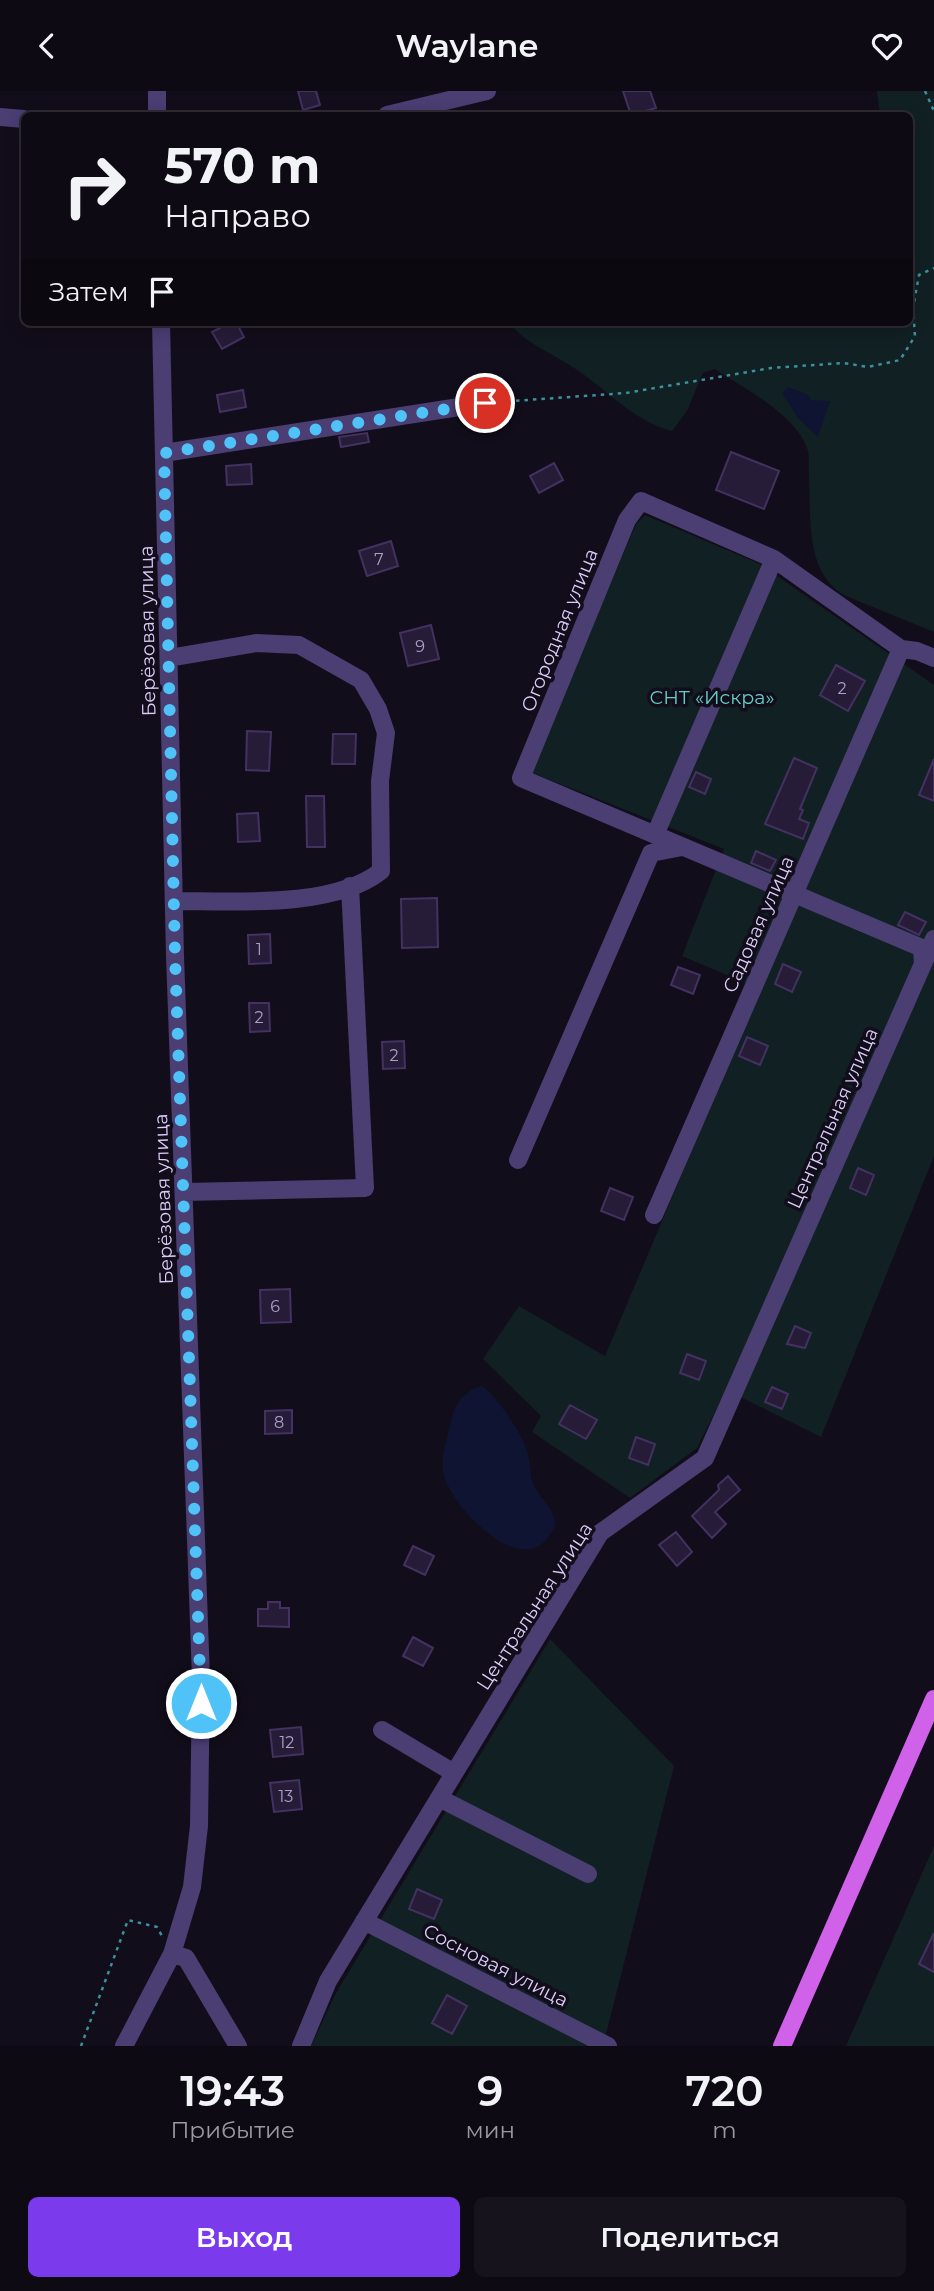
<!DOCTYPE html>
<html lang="ru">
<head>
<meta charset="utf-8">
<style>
  :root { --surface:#0e0a14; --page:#17131d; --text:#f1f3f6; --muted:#9b9aa0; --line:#2e2b34; --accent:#7c3aed }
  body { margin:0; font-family:Montserrat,sans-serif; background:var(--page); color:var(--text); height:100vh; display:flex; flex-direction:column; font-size:26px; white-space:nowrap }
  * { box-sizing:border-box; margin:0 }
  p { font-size:23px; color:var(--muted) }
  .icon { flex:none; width:38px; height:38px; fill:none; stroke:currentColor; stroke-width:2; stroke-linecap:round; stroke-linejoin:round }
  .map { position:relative; height:1955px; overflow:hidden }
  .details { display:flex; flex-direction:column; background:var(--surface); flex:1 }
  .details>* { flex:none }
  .top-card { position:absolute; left:21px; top:21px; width:892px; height:214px; border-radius:10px; box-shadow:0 4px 18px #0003,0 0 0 2px var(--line); background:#0e0a14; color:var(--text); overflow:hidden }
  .pin { position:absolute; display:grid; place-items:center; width:60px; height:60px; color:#fff; margin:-30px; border:4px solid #fff; border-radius:50%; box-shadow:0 2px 7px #0007 }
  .me { position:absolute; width:77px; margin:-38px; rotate:0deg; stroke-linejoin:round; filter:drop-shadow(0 0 5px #0008) }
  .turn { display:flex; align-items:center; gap:24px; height:147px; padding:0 28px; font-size:32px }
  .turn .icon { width:91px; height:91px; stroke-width:2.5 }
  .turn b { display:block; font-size:49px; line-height:60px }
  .then { display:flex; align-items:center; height:66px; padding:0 28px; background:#0003; gap:14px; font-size:26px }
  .eta { display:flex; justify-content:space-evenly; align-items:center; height:119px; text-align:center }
  .eta b { font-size:42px; font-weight:600; line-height:49px }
  .primary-button { display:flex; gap:14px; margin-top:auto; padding:14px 28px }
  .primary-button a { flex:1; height:80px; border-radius:10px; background:var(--accent); color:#fff; font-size:28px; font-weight:600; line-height:80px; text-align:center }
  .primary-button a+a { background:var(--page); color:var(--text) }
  header { display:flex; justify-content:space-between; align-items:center; height:91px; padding:0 28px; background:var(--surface); font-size:32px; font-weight:600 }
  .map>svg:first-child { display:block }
</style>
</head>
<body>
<header><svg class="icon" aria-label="back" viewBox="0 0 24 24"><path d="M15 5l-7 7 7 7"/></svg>Waylane<svg class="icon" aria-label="heart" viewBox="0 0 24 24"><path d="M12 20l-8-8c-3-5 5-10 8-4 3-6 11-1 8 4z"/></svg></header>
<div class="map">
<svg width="934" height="1955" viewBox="0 0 934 1955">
  <rect width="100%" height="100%" fill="#120d1a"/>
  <path fill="#112023" d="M 877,0 L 934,0 L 934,541 L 846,505 C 804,483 811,424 809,384 C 808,376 810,364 807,357 C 795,323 743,297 715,278 L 703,282 L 687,320 L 672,340 C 632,330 605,296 571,275 C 550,261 524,252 509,231 L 828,231 L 834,236 L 843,231 L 910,231 L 910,24 L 880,24 Z
    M 645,424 L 760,473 L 934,594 L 934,1065 L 821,1346 L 726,1299 L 697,1357 L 630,1407 L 532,1341 L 541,1325 L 483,1268 L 519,1215 L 605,1265 L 760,898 L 682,865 L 724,758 L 530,681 L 636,433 Z
    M 550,1548 L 674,1675 L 603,1955 L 311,1955 L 336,1902 Z
    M 934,1755 L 934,1955 L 846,1955 Z"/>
  <path fill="#0e1432" d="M 789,296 L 808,304 L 811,309 L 830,310 L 818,346 L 799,328 L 782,302 Z
    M 482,1295 C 497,1305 522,1343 527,1360 C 531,1373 529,1385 535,1397 C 541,1407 556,1421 555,1434 C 554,1438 550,1444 547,1448 C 517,1485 448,1413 443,1380 C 441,1366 446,1351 449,1338 C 454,1316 460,1301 482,1295 Z"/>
  <path fill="#271c38" stroke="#433161" stroke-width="2" d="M 298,0 L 316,0 L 320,14 L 303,19 Z
    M 623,0 L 650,0 L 656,17 L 631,24 Z
    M 217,231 L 236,231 L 244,246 L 222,258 L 212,241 L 220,237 Z
    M 243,299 L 246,316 L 220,321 L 217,304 Z
    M 367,342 L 369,351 L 341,356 L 339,346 Z
    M 731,361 L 779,380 L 764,418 L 716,399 Z
    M 554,372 L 563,389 L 539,402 L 530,385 Z
    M 251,373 L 252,393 L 227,394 L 226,375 Z
    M 391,450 L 398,475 L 367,485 L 359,460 Z
    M 431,534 L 439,568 L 408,575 L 400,542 Z
    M 836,574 L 865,590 L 848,620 L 820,604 Z
    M 247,640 L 271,641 L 269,680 L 246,679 Z
    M 333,643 L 356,643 L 355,673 L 332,673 Z
    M 794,667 L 817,677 L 800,718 L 803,719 L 799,728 L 809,732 L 803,748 L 765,733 Z
    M 934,668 L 934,710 L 919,704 Z
    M 696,681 L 711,688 L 705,703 L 689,696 Z
    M 306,705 L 324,705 L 325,756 L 307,756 Z
    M 258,722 L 260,750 L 238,751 L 237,723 Z
    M 756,760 L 776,769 L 770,780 L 751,772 Z
    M 437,807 L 438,856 L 402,857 L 401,808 Z
    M 905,821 L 926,831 L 919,844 L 898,834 Z
    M 270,843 L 271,872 L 249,873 L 248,844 Z
    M 783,873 L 801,881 L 792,901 L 775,893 Z
    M 678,876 L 700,884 L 693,903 L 671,894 Z
    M 249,912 L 269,912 L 270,940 L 250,941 Z
    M 747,946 L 768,955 L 760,974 L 739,965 Z
    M 404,950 L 405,977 L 383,978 L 382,951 Z
    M 858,1077 L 874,1084 L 866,1104 L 850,1097 Z
    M 610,1097 L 633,1106 L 624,1129 L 601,1120 Z
    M 290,1198 L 291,1231 L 261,1232 L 260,1199 Z
    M 795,1235 L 811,1242 L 805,1257 L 787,1253 Z
    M 687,1263 L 706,1270 L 699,1289 L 680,1282 Z
    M 772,1296 L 788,1303 L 782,1318 L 765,1311 Z
    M 570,1314 L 597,1329 L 586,1348 L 559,1333 Z
    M 292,1319 L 292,1342 L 265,1343 L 265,1320 Z
    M 636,1346 L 655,1353 L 648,1374 L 629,1367 Z
    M 728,1385 L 740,1399 L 715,1421 L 726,1433 L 712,1447 L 692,1425 L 719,1399 L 718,1394 Z
    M 676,1441 L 692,1461 L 677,1475 L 659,1454 Z
    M 413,1455 L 434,1465 L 425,1484 L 404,1474 Z
    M 268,1511 L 280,1511 L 280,1517 L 289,1517 L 289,1536 L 258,1535 L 258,1518 L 268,1518 Z
    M 413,1546 L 433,1557 L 423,1575 L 403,1565 Z
    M 301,1636 L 303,1663 L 273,1666 L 270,1639 Z
    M 299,1689 L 302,1718 L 274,1721 L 270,1692 Z
    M 417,1798 L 442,1809 L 434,1828 L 409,1818 Z
    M 934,1842 L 934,1881 L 919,1873 Z
    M 447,1904 L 467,1915 L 452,1943 L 432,1932 Z"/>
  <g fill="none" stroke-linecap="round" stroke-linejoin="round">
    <path stroke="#3b929e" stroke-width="2.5" stroke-dasharray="3.5 5" stroke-linecap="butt" d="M 925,0 L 934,20
      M 499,311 L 626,302 L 771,277 L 844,272 L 868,276 L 900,269 L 915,245 L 913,217 L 919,184 L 934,177
      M 81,1955 L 128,1829 L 157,1836 L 162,1845"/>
    <path stroke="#4a3e73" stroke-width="18" d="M 157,0 L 157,24
      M 387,24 L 487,0
      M 0,26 L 24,28
      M 164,362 L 485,312
      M 169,567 L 256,552 L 299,554 L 361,589 L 378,618 L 386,642 L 380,690 L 381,780 C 333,818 233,810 174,810
      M 655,744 L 774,468
      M 923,873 L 922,857 L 521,687 L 627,429 L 641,410 L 774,468 L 901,558 L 917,560 L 934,567
      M 518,1069 L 651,762 L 682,756
      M 184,1101 L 365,1097 L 350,795
      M 654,1124 L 901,558
      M 382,1639 L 454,1682
      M 439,1707 L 588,1783
      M 364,1830 L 608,1955
      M 172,1863 L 186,1867 L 238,1955
      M 124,1955 L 172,1863 L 192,1796 L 199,1735 L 201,1588 L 175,865 L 161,231
      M 301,1955 L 328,1890 L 600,1442 L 705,1367 L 934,848"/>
    <path stroke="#d062ea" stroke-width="18" d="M 782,1955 L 934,1608"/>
  </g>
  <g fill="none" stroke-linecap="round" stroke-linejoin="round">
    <path stroke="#4fc3f7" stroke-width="12" stroke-dasharray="0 21.6" d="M 201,1612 L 175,865 L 164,362 L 485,312"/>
  </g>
  <g text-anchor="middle" stroke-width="7" stroke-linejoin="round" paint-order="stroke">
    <g font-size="16" fill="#ada1c8">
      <text x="379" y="474">7</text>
      <text x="420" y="561">9</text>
      <text x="842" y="603">2</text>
      <text x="259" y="864">1</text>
      <text x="259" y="932">2</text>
      <text x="394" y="970">2</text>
      <text x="275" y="1221">6</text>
      <text x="279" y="1337">8</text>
      <text x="287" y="1657">12</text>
      <text x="286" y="1711">13</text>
    </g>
    <g font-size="19" fill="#dacdf8" stroke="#120d1a">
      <text transform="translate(559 539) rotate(-68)" y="7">Огородная улица</text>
      <text transform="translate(147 540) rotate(-91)" y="7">Берёзовая улица</text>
      <text transform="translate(758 833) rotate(-66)" y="7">Садовая улица</text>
      <text transform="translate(832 1027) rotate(-66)" y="7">Центральная улица</text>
      <text transform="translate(163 1108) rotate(-92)" y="7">Берёзовая улица</text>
      <text transform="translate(534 1515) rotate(-57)" y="7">Центральная улица</text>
      <text transform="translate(496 1874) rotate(27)" y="7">Сосновая улица</text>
    </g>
    <g font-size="19" fill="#64cdc6" stroke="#120d1a">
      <text x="712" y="613">СНТ «Искра»</text>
    </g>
  </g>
</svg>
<div class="pin" style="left:485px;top:312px;background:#d93025"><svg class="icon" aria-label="arrive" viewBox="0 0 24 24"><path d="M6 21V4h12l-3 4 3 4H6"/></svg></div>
<svg class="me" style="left:201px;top:1612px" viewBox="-20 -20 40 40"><circle r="17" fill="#4fc3f7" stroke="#fff" stroke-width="3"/><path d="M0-11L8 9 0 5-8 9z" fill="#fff"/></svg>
<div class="top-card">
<div class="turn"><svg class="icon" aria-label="right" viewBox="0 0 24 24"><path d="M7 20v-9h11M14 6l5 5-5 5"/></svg><div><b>570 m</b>Направо</div></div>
<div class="then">Затем<svg class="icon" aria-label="arrive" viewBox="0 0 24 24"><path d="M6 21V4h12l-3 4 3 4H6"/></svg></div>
</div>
</div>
<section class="details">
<div class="eta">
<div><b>19:43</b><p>Прибытие</p></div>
<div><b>9</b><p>мин</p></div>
<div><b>720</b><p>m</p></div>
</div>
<div class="primary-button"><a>Выход</a><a>Поделиться</a></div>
</section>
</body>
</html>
